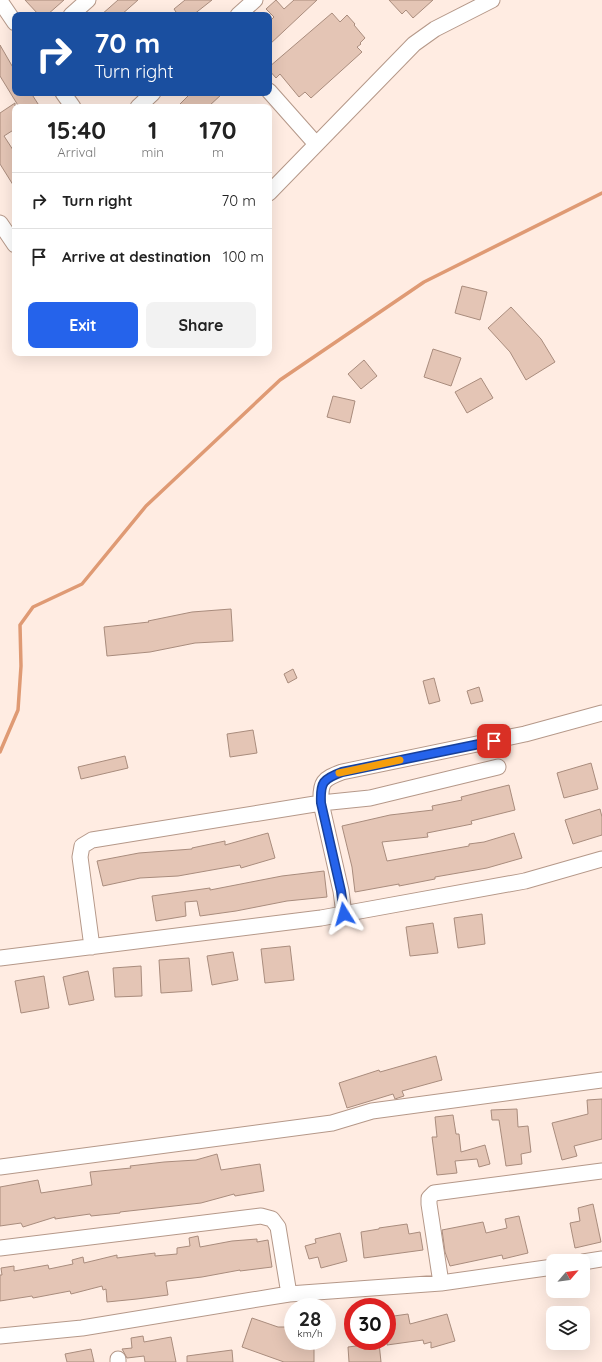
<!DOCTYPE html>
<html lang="en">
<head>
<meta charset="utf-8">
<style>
  :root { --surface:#fff; --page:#f2f2f2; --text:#222; --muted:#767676; --line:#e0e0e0; --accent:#2563eb }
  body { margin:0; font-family:Quicksand,sans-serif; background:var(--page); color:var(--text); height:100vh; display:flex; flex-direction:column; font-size:15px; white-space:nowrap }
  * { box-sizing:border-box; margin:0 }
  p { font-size:13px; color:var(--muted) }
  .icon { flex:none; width:22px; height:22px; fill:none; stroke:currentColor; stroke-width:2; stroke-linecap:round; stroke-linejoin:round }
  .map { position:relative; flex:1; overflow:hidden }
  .drawer { position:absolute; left:12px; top:104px; width:260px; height:252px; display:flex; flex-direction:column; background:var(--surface); border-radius:8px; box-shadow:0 4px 16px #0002 }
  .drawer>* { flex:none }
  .guide { position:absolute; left:12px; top:12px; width:260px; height:84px; border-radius:8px; box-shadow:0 4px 16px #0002; background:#1a4fa0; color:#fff; overflow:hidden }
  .needle { width:26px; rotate:62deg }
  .tools { position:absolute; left:546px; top:1254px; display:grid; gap:8px }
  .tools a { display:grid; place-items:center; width:44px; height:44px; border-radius:8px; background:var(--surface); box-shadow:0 4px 16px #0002; font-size:20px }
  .speed { position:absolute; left:284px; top:1298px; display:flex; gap:8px; font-size:20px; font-weight:700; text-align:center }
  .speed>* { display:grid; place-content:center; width:52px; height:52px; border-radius:50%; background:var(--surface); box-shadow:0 4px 16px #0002; line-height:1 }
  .speed small { font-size:10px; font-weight:400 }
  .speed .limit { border:6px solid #d22; background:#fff; color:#111 }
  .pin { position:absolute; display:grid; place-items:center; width:34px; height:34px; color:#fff; margin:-17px; border-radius:8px; box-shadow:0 2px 6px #0006 }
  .me { position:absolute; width:44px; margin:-22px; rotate:352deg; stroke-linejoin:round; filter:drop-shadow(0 0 3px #0008) }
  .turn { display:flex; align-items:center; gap:14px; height:84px; padding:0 16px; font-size:18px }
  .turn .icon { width:52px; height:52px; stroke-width:2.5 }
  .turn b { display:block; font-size:28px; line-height:34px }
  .eta { display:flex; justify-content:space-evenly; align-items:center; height:68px; text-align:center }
  .eta b { font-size:24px; font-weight:800; line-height:28px }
  .cta { display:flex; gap:8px; margin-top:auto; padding:8px 16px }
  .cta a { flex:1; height:46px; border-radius:8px; background:var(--accent); color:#fff; font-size:16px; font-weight:800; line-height:46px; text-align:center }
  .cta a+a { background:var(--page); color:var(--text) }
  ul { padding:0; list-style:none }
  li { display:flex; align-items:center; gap:12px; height:56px; padding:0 16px; border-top:1px solid var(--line) }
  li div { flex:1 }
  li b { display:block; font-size:15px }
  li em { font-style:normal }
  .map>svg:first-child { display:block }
</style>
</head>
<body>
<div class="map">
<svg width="602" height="1362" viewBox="0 0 602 1362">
  <rect width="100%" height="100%" fill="#ffece2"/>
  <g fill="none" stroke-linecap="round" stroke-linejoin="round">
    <path stroke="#df9a74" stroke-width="3.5" d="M 0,752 L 18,710 L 21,666 L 20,625 L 33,607 L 82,584 L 146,506 L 280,380 L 424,282 L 602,193"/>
  </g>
  <path fill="#e4c5b5" stroke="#a98c7d" d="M 25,0 L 64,0 L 47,15 L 39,15 Z
    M 118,0 L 138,0 L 121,15 L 101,15 Z
    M 185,0 L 212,0 L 193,15 L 178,15 L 174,9 Z
    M 276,0 L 284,9 L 294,0 L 317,0 L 269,45 L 269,22 L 274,17 L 266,9 Z
    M 389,0 L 433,0 L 413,18 L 406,10 L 402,14 Z
    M 332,13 L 340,22 L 347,15 L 355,24 L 354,25 L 365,38 L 360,43 L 361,44 L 357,47 L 362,52 L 311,98 L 305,92 L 299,97 L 280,74 L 276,78 L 269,70 L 269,67 Z
    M 0,45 L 15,71 L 15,93 L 31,93 L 40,107 L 19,107 L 0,76 Z
    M 191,93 L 223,93 L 208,107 L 177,107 Z
    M 15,103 L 15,129 L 4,136 L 15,153 L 15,188 L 0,164 L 0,113 Z
    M 462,286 L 487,292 L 480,320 L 455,313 Z
    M 511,307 L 541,339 L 555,362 L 526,380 L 510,352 L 488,328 Z
    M 433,349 L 461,358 L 451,386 L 424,377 Z
    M 364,360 L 377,376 L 361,389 L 348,374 Z
    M 481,378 L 493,398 L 467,413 L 455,392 Z
    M 333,396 L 355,401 L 350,423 L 327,417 Z
    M 231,609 L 233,641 L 195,643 L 150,652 L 107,656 L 104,627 L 149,622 L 148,621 L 192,612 Z
    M 293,669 L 297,678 L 288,683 L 284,674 Z
    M 434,678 L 440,701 L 429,704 L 423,681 Z
    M 479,687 L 483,701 L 471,704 L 467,691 Z
    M 253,730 L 257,753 L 230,757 L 227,734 Z
    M 125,756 L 128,768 L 81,779 L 78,767 Z
    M 591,763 L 598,789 L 564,798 L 557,773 Z
    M 509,785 L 515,810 L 471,821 L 472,824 L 427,833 L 428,837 L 382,842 L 387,861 L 469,846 L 469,844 L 484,842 L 514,833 L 522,858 L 487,868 L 435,877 L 435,879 L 399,886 L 399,884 L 355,892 L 352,867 L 342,826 L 390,815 L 433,810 L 432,806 L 462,800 L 461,797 Z
    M 600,809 L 602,817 L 602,835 L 573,844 L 565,820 Z
    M 268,833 L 275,858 L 241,868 L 240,865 L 178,876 L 140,878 L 103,886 L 97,861 L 139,853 L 192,849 L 192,848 L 225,841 L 225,845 Z
    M 324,871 L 327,897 L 287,901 L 236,911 L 200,916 L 197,901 L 185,902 L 186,916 L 156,921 L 152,896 L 210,888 L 210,890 L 282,876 Z
    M 482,914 L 485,944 L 458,948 L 454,918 Z
    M 433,923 L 438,953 L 410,956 L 406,927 Z
    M 290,946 L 294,980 L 265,983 L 261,949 Z
    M 233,952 L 238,980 L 212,985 L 207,956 Z
    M 189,958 L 192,991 L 161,993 L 159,960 Z
    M 141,966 L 142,996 L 115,997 L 113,968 Z
    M 88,971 L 94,1000 L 69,1005 L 63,977 Z
    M 44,976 L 49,1008 L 21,1013 L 15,981 Z
    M 436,1056 L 442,1080 L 402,1091 L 404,1096 L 395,1099 L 393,1094 L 347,1108 L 339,1083 L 379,1070 L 380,1072 Z
    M 602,1099 L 602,1139 L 574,1146 L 577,1156 L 562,1160 L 552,1123 L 588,1114 L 587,1100 Z
    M 517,1109 L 518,1127 L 528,1126 L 531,1152 L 521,1154 L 522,1164 L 506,1166 L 499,1120 L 492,1120 L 491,1110 Z
    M 453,1115 L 456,1134 L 459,1134 L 461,1152 L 485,1145 L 490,1164 L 479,1167 L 477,1159 L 455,1161 L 457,1173 L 437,1175 L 432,1137 L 437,1137 L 435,1117 Z
    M 217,1154 L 221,1170 L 260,1164 L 264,1191 L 235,1196 L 234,1194 L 201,1203 L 120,1212 L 120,1213 L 91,1216 L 90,1214 L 55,1219 L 55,1217 L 23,1227 L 21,1223 L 0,1226 L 0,1187 L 38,1180 L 41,1193 L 92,1185 L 90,1172 L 131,1168 L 130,1166 L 164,1162 L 196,1160 Z
    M 593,1204 L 601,1242 L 575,1248 L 570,1223 L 580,1221 L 578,1208 Z
    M 519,1216 L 528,1253 L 503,1259 L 502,1255 L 450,1266 L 445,1252 L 442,1230 L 483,1222 L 486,1233 L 507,1228 L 505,1219 Z
    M 407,1224 L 409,1234 L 420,1232 L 423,1250 L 364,1258 L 361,1232 L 379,1229 L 379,1228 Z
    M 340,1233 L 347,1261 L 321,1268 L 318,1257 L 309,1259 L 305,1246 L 316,1243 L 315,1239 Z
    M 198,1236 L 200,1247 L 232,1241 L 257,1239 L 257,1242 L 268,1240 L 272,1267 L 240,1271 L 240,1270 L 202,1277 L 168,1281 L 166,1282 L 168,1295 L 137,1299 L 107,1302 L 106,1289 L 103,1290 L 102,1286 L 71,1294 L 70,1291 L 33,1298 L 32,1296 L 0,1301 L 0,1275 L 2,1275 L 1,1268 L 14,1266 L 14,1271 L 48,1265 L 49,1269 L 73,1264 L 72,1260 L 83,1257 L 84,1263 L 117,1255 L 117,1258 L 155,1253 L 155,1256 L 177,1254 L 177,1248 L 190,1246 L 189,1238 Z
    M 408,1314 L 410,1324 L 447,1314 L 455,1341 L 431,1348 L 431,1342 L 424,1344 L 423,1340 L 387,1345 L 387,1317 Z
    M 252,1318 L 278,1327 L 293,1327 L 293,1341 L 314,1341 L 314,1362 L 284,1362 L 242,1347 Z
    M 143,1336 L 144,1342 L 171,1337 L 176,1362 L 145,1362 L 144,1356 L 127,1358 L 122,1349 L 132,1348 L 131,1338 Z
    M 379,1343 L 381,1362 L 349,1362 L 348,1347 Z
    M 91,1349 L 94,1362 L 67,1362 L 65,1354 Z
    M 232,1350 L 233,1362 L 187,1362 L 187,1356 Z"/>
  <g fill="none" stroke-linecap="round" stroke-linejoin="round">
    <g stroke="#b59889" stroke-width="17">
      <path id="minor" d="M 0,1 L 15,23
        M 71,15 L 88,0
        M 238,15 L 255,0
        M 269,91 L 316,144
        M 63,93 L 73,107
        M 138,107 L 153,93
        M 269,193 L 414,44 L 435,29 L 492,0
        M 0,223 L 15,245
        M 344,914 L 341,891 L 321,803 L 370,798 L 498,767
        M 92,947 L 80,857 L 82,846 L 92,840 L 321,803 C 320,782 323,779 342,772 L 525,734 L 602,713
        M 0,958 L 321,918 L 525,881 L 602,859
        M 0,1167 L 332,1123 L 372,1111 L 602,1080
        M 0,1248 L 261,1216 L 272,1219 L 278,1227 L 289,1294
        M 583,1262 L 602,1259
        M 441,1283 L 429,1204 L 429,1198 L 434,1193 L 602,1171
        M 0,1336 L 82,1328 L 289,1294 L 441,1283 L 553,1267
        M 118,1359 L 118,1362"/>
    </g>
    <use href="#minor" stroke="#fff" stroke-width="15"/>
  </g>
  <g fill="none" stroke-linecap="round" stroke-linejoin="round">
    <g stroke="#184099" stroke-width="10">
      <path id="route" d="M 344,914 L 341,891 L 321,803 C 320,782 323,779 342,772 L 494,741"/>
    </g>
    <use href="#route" stroke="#2563eb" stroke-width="7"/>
    <path stroke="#f59e0b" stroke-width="7" d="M 339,773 L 400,760"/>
  </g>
</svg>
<div class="tools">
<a><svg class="needle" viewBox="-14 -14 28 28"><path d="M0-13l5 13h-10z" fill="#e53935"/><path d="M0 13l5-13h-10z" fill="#767676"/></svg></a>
<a><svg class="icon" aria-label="layers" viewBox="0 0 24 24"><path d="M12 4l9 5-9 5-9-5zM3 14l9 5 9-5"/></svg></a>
</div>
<div class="speed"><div>28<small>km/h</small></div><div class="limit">30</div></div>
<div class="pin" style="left:494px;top:741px;background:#d93025"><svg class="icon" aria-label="arrive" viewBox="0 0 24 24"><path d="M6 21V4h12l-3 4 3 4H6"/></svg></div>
<svg class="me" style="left:344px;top:914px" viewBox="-20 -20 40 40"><path d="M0-17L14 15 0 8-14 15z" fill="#2563eb" stroke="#fff" stroke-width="4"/></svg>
<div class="guide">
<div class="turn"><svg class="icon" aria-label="right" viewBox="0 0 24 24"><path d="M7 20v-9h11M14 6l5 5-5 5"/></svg><div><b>70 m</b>Turn right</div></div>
</div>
<section class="drawer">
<div class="eta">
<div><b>15:40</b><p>Arrival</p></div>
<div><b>1</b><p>min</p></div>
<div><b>170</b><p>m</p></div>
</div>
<ul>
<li><svg class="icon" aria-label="right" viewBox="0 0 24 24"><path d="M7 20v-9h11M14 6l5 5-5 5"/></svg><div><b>Turn right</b></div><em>70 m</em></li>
<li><svg class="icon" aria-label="arrive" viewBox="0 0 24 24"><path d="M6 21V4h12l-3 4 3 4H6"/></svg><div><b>Arrive at destination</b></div><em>100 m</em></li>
</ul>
<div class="cta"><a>Exit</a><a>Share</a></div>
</section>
</div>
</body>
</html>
